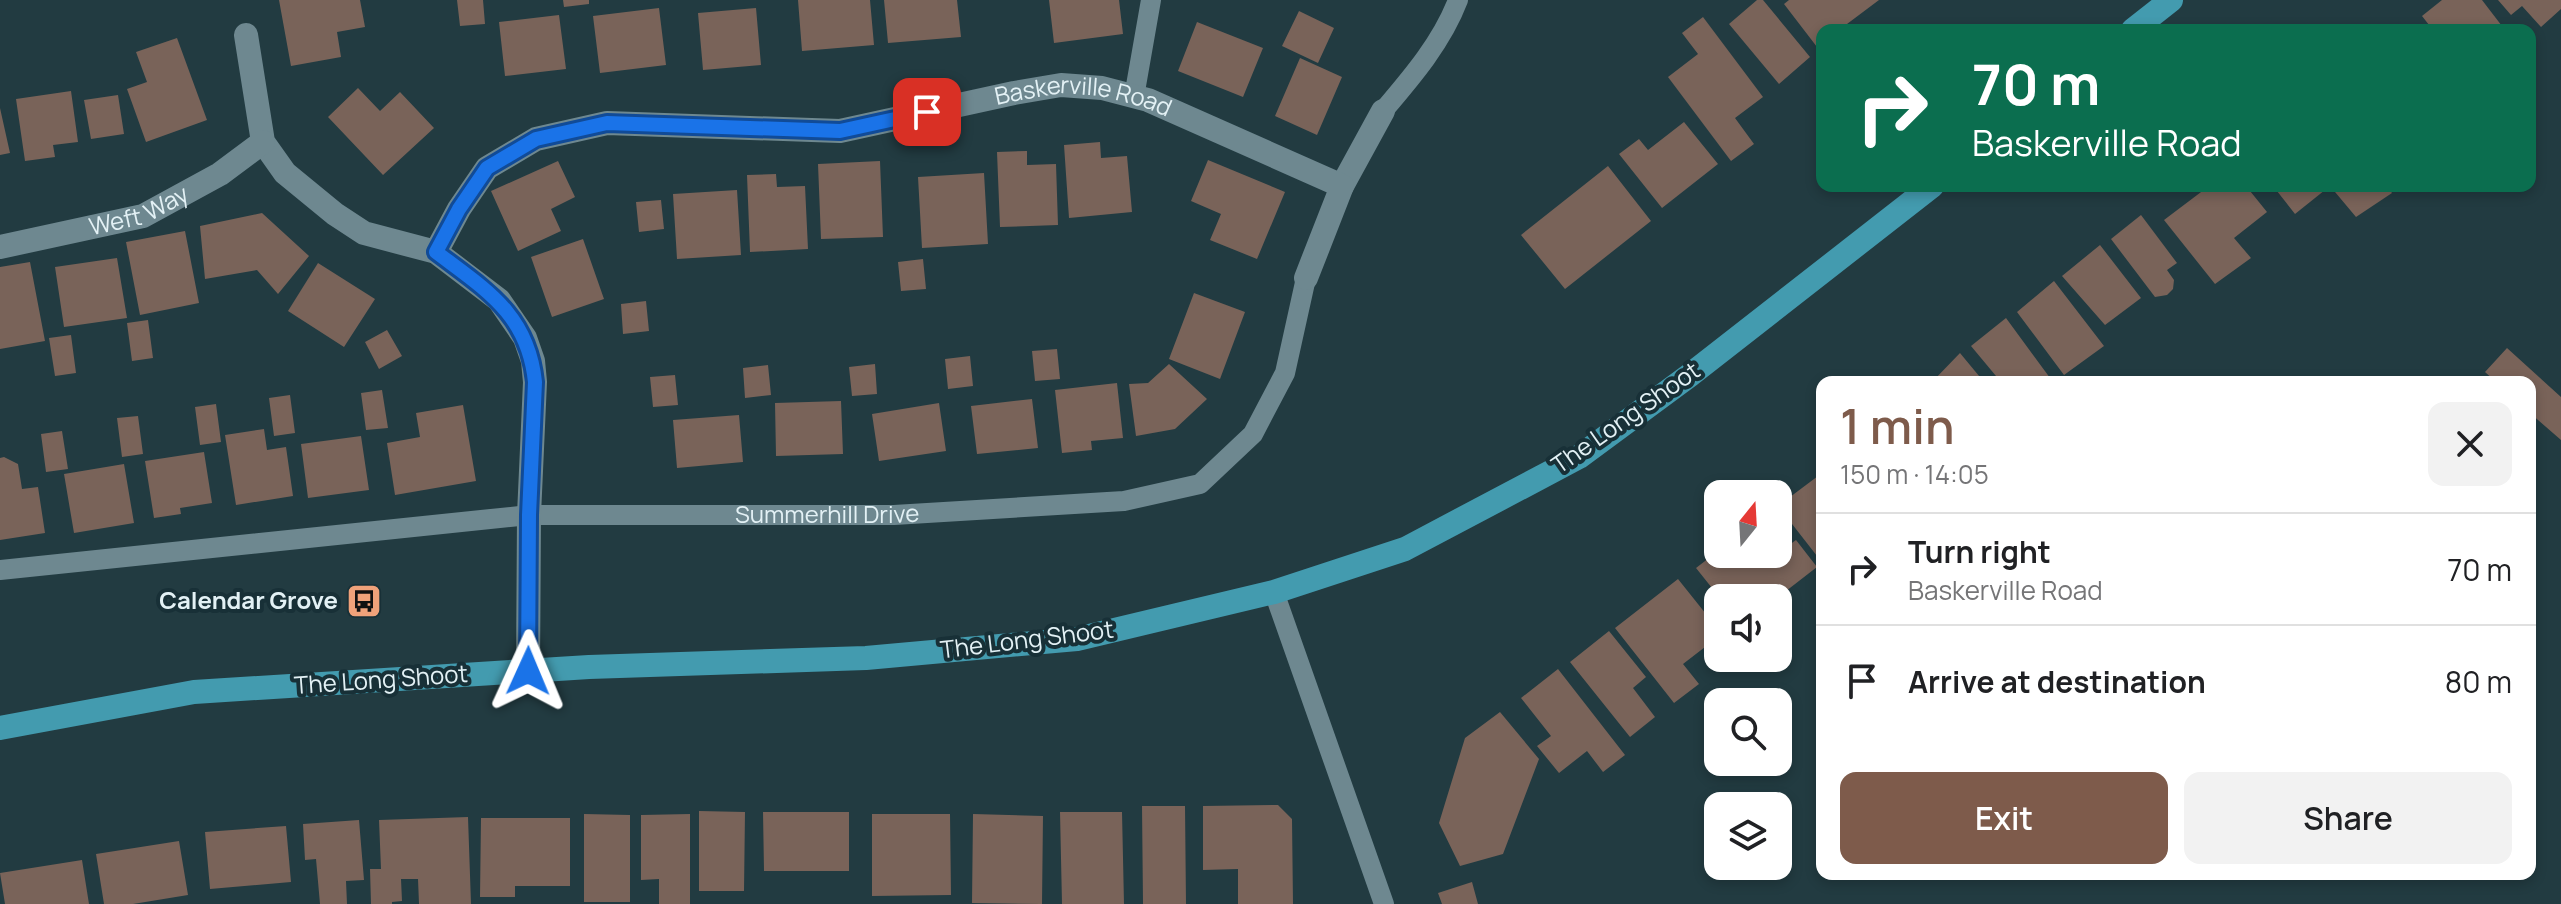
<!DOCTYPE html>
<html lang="en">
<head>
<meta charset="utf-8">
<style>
  :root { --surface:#fff; --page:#f2f2f2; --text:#202124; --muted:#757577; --line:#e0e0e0; --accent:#7e5b4b }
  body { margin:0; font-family:Manrope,sans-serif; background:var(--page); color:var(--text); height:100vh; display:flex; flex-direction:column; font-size:30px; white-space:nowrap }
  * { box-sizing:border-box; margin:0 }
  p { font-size:26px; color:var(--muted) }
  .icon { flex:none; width:44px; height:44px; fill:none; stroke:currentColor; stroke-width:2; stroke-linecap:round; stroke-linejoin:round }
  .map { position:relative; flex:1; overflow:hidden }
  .drawer { position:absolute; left:1816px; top:376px; width:720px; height:504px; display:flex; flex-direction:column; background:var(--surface); border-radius:16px; box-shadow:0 4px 12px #0003 }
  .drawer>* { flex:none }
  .hud { position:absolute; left:1816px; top:24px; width:720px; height:168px; border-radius:16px; box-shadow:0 4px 12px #0003; background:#0b6e4f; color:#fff; overflow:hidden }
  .needle { width:52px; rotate:18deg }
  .tools { position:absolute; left:1704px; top:480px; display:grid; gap:16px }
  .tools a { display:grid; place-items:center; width:88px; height:88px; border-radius:16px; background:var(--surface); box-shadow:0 4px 12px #0003; font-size:40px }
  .pin { position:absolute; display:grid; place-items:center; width:68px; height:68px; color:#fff; margin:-34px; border-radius:16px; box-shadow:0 4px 12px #0006 }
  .me { position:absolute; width:88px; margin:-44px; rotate:1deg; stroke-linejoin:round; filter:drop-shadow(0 0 6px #0008) }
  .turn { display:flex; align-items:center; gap:28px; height:168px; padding:0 24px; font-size:36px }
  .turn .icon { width:104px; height:104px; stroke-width:2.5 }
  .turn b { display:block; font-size:56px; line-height:68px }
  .round { display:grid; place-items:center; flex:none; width:84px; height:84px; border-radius:16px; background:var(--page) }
  .head { display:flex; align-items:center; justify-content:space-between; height:136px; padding:0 24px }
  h1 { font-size:48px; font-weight:600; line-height:60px; color:var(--accent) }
  .button { display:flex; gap:16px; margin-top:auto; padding:16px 24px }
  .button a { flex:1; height:92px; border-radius:16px; background:var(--accent); color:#fff; font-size:32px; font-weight:600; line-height:92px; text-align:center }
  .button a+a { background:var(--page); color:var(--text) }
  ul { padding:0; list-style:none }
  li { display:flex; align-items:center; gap:24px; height:112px; padding:0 24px; border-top:2px solid var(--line) }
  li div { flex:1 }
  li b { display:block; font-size:30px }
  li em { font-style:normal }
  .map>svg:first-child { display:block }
</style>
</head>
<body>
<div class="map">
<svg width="2561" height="904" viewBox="0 0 2561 904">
  <rect width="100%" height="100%" fill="#223b41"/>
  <path fill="#796359" d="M 279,0 L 360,0 L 365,27 L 337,32 L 341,57 L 291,66 Z
    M 457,0 L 483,0 L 485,24 L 460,26 Z
    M 563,0 L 589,0 L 589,4 L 564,7 Z
    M 798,0 L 870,0 L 874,45 L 802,51 Z
    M 884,0 L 957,0 L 961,37 L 888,43 Z
    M 1049,0 L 1119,0 L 1123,34 L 1054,43 Z
    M 1757,0 L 1763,0 L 1810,57 L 1779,84 L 1729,24 Z
    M 1789,0 L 1879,0 L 1839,30 L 1822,30 L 1822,43 L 1817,47 L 1784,4 Z
    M 2442,0 L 2482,0 L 2505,30 L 2433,30 L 2422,16 Z
    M 2498,0 L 2561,0 L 2561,9 L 2541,27 L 2522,6 L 2511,15 Z
    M 659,8 L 666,65 L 600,73 L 593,16 Z
    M 756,8 L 761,65 L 703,70 L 698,13 Z
    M 1299,11 L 1334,28 L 1318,63 L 1282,46 Z
    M 559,15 L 566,69 L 505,76 L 499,22 Z
    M 1703,17 L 1763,97 L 1735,118 L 1754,144 L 1731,161 L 1668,77 L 1698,54 L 1682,33 Z
    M 1197,22 L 1263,48 L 1243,97 L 1178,71 Z
    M 177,38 L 207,120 L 146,142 L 127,89 L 147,82 L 136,52 Z
    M 1300,58 L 1342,77 L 1317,135 L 1275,116 Z
    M 358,88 L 380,111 L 400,92 L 434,128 L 383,175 L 328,117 Z
    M 71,91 L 78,142 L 53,145 L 55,157 L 25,161 L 16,99 Z
    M 118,95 L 124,134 L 91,139 L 84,100 Z
    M 0,108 L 10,153 L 0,155 Z
    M 1684,122 L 1718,164 L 1662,208 L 1619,154 L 1639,139 L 1648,150 Z
    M 1100,142 L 1101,158 L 1127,156 L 1132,212 L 1069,218 L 1064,145 Z
    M 1027,151 L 1027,165 L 1056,164 L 1058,225 L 1000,227 L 997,152 Z
    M 1208,160 L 1285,192 L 1257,259 L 1210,240 L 1221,214 L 1191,201 Z
    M 558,161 L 575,197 L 551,209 L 561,231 L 518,251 L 491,191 Z
    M 880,161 L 883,237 L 821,239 L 818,164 Z
    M 1608,166 L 1651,221 L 1565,289 L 1521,235 Z
    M 984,173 L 988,244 L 922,248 L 918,177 Z
    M 776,174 L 777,187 L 805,186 L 808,249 L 750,252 L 747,175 Z
    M 2209,186 L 2246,186 L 2267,212 L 2234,238 L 2251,258 L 2215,284 L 2164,220 Z
    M 2273,186 L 2387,186 L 2392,193 L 2356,217 L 2330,186 L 2295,214 Z
    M 737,190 L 741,255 L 677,259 L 673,194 Z
    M 661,200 L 664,229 L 639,232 L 636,202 Z
    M 262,213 L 309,256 L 278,294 L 257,270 L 205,279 L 200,226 Z
    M 2141,215 L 2177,263 L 2167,270 L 2174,280 L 2173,289 L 2167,295 L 2155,297 L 2111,239 Z
    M 185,231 L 199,303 L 140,315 L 126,242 Z
    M 583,239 L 604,299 L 552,317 L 531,257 Z
    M 2100,245 L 2141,298 L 2105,325 L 2062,276 Z
    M 117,258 L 127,318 L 64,327 L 55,267 Z
    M 923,259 L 926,289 L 901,291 L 898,262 Z
    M 30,262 L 45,341 L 0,349 L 0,267 Z
    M 318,263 L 375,299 L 344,347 L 288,311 Z
    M 2054,281 L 2104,346 L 2064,375 L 2017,312 Z
    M 1194,293 L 1245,312 L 1220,379 L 1169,359 Z
    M 646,301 L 649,331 L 623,334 L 621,304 Z
    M 2006,318 L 2053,382 L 2001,382 L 1971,346 Z
    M 148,320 L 153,358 L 132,361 L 127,323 Z
    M 387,330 L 402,356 L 379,369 L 365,342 Z
    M 71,335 L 76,373 L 55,376 L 49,338 Z
    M 2507,348 L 2561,397 L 2561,440 L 2530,413 L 2530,382 L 2496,382 L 2485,372 Z
    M 1057,349 L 1060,379 L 1035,381 L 1032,351 Z
    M 1960,353 L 1984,382 L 1932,382 Z
    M 970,356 L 973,386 L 948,389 L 945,359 Z
    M 875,364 L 877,394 L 852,396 L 849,367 Z
    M 1169,364 L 1207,399 L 1175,429 L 1136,436 L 1129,384 L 1148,383 Z
    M 768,365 L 771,395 L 745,398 L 743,368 Z
    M 675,375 L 678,405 L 653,407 L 650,377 Z
    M 1117,383 L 1123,438 L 1091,441 L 1092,450 L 1062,453 L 1055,390 Z
    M 382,390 L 388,428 L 366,430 L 361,393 Z
    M 290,395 L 295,433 L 274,436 L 269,398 Z
    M 1032,399 L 1038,448 L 977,454 L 971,406 Z
    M 841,401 L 843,454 L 776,456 L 775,403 Z
    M 939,403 L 946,451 L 879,461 L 872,414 Z
    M 216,404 L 221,442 L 200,445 L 195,407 Z
    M 463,405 L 476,481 L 395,495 L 387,443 L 420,437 L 416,413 Z
    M 739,415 L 743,462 L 677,468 L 673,420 Z
    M 138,416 L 143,454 L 122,457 L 117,418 Z
    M 264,429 L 267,450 L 286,447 L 293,496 L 236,505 L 225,435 Z
    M 62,431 L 68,469 L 46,472 L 41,434 Z
    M 361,436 L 369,490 L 308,498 L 301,444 Z
    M 204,452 L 212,503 L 180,508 L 181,514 L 154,518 L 145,461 Z
    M 4,457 L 18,464 L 22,489 L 38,487 L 45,533 L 0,540 L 0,458 Z
    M 124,464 L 134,523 L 74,533 L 64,474 Z
    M 1822,473 L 1822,552 L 1817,556 L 1778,506 Z
    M 1778,539 L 1785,548 L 1796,540 L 1817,567 L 1777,598 L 1720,598 L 1696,568 L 1718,551 L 1718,554 L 1778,554 Z
    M 1678,579 L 1718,629 L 1718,637 L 1683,664 L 1699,684 L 1674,703 L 1615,628 Z
    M 1609,631 L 1646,677 L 1633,688 L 1655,717 L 1630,737 L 1570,662 Z
    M 1558,669 L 1625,755 L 1603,772 L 1587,751 L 1559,773 L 1537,746 L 1551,736 L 1521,698 Z
    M 1500,712 L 1539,759 L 1503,854 L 1460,866 L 1439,823 L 1465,738 Z
    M 1278,805 L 1292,819 L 1293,904 L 1238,904 L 1238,869 L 1203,870 L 1203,806 Z
    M 1142,806 L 1185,806 L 1186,904 L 1143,904 Z
    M 699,811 L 745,812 L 744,891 L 699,891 Z
    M 763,812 L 849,812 L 849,871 L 764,871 Z
    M 1060,812 L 1122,812 L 1124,904 L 1062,904 Z
    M 584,814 L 630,815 L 630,902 L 584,902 Z
    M 690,814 L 690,904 L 659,904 L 659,879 L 641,880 L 641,815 Z
    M 872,814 L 950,814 L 951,895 L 872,896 Z
    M 973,814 L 1043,816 L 1042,904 L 972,903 Z
    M 468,817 L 471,904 L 419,904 L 418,879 L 401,879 L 402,901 L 392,902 L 392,904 L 371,904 L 370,869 L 381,869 L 379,820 Z
    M 481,818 L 570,818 L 570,886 L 515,886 L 515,897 L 480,897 Z
    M 359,820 L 364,880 L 346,881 L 347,904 L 320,904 L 316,859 L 305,860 L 303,824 Z
    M 286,826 L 291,882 L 210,889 L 205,832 Z
    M 179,841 L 188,895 L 133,904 L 104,904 L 96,854 Z
    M 82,860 L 89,904 L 5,904 L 0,873 Z
    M 1472,882 L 1478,904 L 1442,904 L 1438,893 Z"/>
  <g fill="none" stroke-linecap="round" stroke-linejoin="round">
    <g stroke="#6e8890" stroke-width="20">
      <path d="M 1134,97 L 1151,0"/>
      <path d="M 1383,111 C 1412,77 1442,42 1458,0"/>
      <path id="s1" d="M 0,570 L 529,515 L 894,515 L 1124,501 L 1200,484 L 1253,434 L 1285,373 L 1306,278"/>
      <path d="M 1274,592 L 1384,904"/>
    </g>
    <g stroke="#6e8890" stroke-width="24">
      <path d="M 246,35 L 263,142 L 285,173 L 335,214 L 364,233 L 436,252 L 499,300 L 525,338 L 533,361 L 535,382 L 529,515 L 528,671"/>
      <path d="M 1342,186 L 1383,111"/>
      <path id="s2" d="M 0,247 L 143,216 L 220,174 L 263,142"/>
      <path id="s3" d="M 436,252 L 459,209 L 487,168 L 536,139 L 607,123 L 840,131 L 1014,93 L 1061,85 L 1102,88 L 1148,100 L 1342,186 L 1306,278"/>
    </g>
    <path stroke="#439baf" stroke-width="24" d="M 2133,30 L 2171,0
      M 0,728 L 194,692 L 589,667 L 866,658 L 1077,639 L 1274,592 L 1405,549 L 1579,457 L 1690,375 L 1932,186"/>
  </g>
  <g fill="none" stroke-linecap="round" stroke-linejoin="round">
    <g stroke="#114b97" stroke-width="20">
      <path id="route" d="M 528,671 L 529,515 L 535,382 C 528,314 486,290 436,252 L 459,209 L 487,168 L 536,139 L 607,123 L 840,131 L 927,112"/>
    </g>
    <use href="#route" stroke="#1a73e8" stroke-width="14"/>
  </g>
  <defs>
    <g id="bus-square" transform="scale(1.8)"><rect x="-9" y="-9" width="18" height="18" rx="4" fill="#f0a27a" stroke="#183037"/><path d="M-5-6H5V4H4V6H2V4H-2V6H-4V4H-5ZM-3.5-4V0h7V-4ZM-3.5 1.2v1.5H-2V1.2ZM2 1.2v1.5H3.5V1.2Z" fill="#111"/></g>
  </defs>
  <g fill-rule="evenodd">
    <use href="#bus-square" x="364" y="601"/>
  </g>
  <g text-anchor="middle" stroke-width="8" stroke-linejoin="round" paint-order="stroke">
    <g font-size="24" fill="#e3f1f5" stroke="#183037">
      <text dy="8" stroke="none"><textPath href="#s3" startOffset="710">Baskerville Road</textPath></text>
      <text dy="8" stroke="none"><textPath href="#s2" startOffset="144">Weft Way</textPath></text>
      <text transform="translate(1626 418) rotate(-35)" y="8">The Long Shoot</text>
      <text dy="8" stroke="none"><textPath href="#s1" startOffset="830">Summerhill Drive</textPath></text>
      <text transform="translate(1027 640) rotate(-7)" y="8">The Long Shoot</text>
      <text transform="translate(381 680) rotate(-4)" y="8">The Long Shoot</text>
    </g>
    <g font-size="24" font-weight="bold" fill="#e3f1f5" stroke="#183037" text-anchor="end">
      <text x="338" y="609">Calendar Grove</text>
    </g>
  </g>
</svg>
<div class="tools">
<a><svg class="needle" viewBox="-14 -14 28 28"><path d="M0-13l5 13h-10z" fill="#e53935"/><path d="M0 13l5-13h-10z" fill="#757577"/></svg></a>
<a><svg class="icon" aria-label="sound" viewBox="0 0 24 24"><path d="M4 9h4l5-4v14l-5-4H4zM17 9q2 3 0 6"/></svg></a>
<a><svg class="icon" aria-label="search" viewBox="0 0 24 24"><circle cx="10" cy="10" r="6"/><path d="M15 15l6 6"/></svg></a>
<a><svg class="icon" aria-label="layers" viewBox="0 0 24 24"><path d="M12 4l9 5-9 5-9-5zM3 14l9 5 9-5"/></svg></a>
</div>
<div class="pin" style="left:927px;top:112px;background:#d93025"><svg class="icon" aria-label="arrive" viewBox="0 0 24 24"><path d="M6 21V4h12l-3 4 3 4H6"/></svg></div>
<svg class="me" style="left:528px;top:671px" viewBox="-20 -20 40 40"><path d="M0-17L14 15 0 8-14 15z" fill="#1a73e8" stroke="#fff" stroke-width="4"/></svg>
<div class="hud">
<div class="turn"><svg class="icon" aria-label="right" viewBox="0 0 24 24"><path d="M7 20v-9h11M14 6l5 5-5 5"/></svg><div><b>70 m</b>Baskerville Road</div></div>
</div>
<section class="drawer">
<div class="head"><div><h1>1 min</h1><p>150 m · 14:05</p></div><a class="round"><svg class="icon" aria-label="close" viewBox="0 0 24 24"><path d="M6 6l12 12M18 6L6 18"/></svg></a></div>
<ul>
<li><svg class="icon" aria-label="right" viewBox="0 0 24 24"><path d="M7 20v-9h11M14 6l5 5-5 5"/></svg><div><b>Turn right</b><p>Baskerville Road</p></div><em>70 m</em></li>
<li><svg class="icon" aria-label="arrive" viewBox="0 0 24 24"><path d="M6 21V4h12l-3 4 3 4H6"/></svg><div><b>Arrive at destination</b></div><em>80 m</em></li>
</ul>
<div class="button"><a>Exit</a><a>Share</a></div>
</section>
</div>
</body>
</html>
